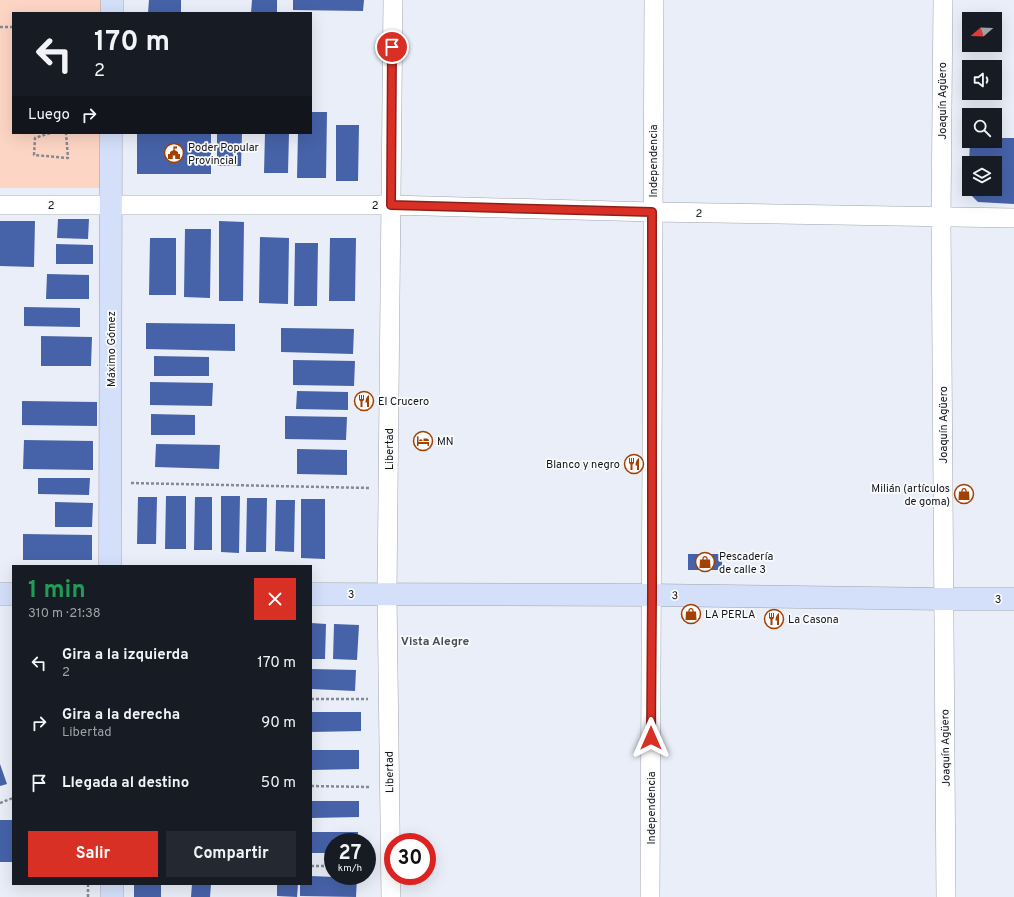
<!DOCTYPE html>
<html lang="es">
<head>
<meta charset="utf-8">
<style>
  :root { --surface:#171b24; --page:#242831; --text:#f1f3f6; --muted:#9ea1a6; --accent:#d93025 }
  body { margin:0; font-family:Overpass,sans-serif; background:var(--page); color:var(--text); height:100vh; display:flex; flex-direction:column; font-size:15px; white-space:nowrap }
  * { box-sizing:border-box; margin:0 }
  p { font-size:13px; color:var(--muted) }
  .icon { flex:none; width:22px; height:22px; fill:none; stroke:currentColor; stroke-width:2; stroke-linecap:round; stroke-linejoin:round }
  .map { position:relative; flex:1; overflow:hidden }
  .panel { position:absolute; left:12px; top:565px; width:300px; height:320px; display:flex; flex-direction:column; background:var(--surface); border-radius:0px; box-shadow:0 4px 16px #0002 }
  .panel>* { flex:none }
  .guide { position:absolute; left:12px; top:12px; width:300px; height:122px; border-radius:0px; box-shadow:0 4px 16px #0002; background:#171b24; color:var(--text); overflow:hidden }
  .needle { width:26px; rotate:251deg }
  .tools { position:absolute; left:962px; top:12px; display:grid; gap:8px }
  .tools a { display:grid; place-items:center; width:40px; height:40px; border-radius:0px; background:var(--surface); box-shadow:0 4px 16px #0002; font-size:20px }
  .speed { position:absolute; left:324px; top:833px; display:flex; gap:8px; font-size:20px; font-weight:700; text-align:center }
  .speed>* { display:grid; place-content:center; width:52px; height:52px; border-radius:50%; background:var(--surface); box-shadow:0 4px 16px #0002; line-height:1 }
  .speed small { font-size:10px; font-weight:400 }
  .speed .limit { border:6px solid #d22; background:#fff; color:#111 }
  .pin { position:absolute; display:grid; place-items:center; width:34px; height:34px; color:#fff; margin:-17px; border:2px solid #fff; border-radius:50%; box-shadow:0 1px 4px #0007 }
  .me { position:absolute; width:44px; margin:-22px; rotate:0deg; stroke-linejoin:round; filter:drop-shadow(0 0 3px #0008) }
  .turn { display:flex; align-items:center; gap:14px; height:84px; padding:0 16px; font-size:18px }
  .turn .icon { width:52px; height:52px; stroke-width:2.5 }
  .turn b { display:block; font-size:28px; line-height:34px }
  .then { display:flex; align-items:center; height:38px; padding:0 16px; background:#0003; gap:8px; font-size:15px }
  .round { display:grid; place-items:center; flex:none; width:42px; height:42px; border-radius:0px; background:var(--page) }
  .summary { display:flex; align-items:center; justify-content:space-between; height:68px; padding:0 16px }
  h1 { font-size:24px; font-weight:700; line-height:30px; color:#1e9e55 }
  .primary-button { display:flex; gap:8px; margin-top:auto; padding:8px 16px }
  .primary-button a { flex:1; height:46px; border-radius:0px; background:var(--accent); color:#fff; font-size:16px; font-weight:700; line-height:46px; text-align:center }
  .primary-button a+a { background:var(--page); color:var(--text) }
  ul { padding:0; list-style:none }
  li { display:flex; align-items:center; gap:12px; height:60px; padding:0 16px }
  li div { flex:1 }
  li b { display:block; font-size:15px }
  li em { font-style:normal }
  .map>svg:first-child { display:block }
</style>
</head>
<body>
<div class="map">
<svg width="1014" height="897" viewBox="0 0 1014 897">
  <rect width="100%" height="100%" fill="#e9eef8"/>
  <path fill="#fdd5c4" d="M 0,0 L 104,0 L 104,13 L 13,13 L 13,133 L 102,133 L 101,188 L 0,188 Z"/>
  <path fill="#4662a8" d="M 149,0 L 181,0 L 181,13 L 148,13 Z
    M 252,0 L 277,0 L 277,13 L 251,13 Z
    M 293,0 L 364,0 L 363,11 L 293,10 Z
    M 311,112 L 327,112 L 326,178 L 297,178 L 298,133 L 311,133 Z
    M 336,125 L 359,125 L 358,181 L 336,181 Z
    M 137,133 L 211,133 L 211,174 L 137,174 Z
    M 217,133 L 242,133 L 241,166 L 217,166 Z
    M 265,133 L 289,133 L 288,173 L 264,173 Z
    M 995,138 L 1014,138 L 1014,204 L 978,202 L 968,192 L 968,189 L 995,189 L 995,163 L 969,163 L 970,141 L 995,141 Z
    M 58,219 L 89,219 L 88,239 L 57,238 Z
    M 0,221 L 35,221 L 34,267 L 0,266 Z
    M 219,221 L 244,222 L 243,301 L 219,301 Z
    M 185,229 L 211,229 L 210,298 L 184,297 Z
    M 260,237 L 289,238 L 288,304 L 259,303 Z
    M 150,238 L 176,238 L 176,295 L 149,295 Z
    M 330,238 L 356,238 L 355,301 L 329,301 Z
    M 295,243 L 318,243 L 317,306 L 294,306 Z
    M 56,244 L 93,245 L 93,264 L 56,264 Z
    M 47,274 L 89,275 L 89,299 L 46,299 Z
    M 24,307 L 80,308 L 80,327 L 24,326 Z
    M 146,323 L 235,324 L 235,351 L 146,349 Z
    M 281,328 L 354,329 L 353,354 L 281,352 Z
    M 41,336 L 92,337 L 91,366 L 41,366 Z
    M 154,356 L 209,357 L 209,376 L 154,376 Z
    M 293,360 L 355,361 L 354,386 L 293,385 Z
    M 150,382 L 213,383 L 212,406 L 150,405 Z
    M 297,391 L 348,392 L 348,410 L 296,409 Z
    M 22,401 L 97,402 L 97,426 L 22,425 Z
    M 151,414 L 195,415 L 195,435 L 151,435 Z
    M 285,416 L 347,417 L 346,440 L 285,439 Z
    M 24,440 L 93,441 L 93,470 L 23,469 Z
    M 156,444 L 220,445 L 219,469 L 155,467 Z
    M 297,449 L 347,450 L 347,475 L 297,474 Z
    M 38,478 L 90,478 L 89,495 L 38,494 Z
    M 166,496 L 186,496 L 186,549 L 165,549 Z
    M 221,496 L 240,496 L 239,553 L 221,552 Z
    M 138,497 L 157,497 L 156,544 L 137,544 Z
    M 195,497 L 212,497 L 212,550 L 194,550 Z
    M 247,498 L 267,498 L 266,552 L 246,552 Z
    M 301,499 L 325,499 L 325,559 L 301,558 Z
    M 276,500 L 295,500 L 294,552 L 275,551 Z
    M 55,502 L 93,503 L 92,527 L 55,527 Z
    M 23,534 L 92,535 L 92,560 L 23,560 Z
    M 688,554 L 722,554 L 722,570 L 688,570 Z
    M 311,623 L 326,624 L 325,659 L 311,659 Z
    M 334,624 L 359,625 L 357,660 L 333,659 Z
    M 311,669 L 356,670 L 355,691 L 311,689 Z
    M 311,712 L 361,712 L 361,731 L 311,732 Z
    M 311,750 L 359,750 L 359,769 L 311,770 Z
    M 0,764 L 7,784 L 0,786 Z
    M 311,801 L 359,801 L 359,817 L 311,818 Z
    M 0,820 L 13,820 L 13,862 L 0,862 Z
    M 311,832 L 358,832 L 358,842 L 333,842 L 333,853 L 311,853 Z
    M 311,876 L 357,878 L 356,897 L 300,896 L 300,884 L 311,884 Z
    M 134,884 L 161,884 L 161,897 L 134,897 Z
    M 192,884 L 211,884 L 210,897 L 191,897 Z
    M 277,884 L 298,884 L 297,897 L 277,896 Z"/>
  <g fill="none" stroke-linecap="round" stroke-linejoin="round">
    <g stroke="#9fa4ae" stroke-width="20">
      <path id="minor" d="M 943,0 L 941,218 L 946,897
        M 0,205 L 391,205 L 653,212 L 1014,218
        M 391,897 L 387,594 L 393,0
        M 650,897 C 652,598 652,299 654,0"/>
    </g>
    <g stroke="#9fa4ae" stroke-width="23">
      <path id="secondary" d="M 112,13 L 112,0
        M 110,566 L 111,133
        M 0,594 L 13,594
        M 311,594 L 652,595 L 944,599 L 1014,599
        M 112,884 L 112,897"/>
    </g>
    <path stroke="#868990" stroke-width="2.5" stroke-dasharray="3 2" stroke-linecap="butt" d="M 0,27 L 13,27
      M 50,133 L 35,138 L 34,155 L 68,158 L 66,133
      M 131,483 L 370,488
      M 311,699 L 368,699
      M 311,786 L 370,787
      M 0,803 L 13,798
      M 311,866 L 333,866
      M 88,884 L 88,897"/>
    <use href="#minor" stroke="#fff" stroke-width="19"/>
    <use href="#secondary" stroke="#d4dffa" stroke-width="22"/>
  </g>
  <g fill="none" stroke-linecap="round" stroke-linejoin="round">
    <g stroke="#8d1f18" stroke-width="10">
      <path id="route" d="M 392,47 L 391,205 L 652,212 L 652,595 L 651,738"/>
    </g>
    <use href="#route" stroke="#d93025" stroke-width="7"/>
  </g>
  <defs>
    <g id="civic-ring" transform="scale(1)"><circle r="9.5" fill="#fafbfd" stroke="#a34100" stroke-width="1.5"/><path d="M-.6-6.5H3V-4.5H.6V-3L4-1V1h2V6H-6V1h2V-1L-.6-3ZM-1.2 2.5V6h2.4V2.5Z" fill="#a34100"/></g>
    <g id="restaurant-ring" transform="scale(1)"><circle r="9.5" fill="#fafbfd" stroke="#a34100" stroke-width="1.5"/><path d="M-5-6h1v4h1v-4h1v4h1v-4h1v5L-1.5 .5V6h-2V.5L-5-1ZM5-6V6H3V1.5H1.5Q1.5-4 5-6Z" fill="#a34100"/></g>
    <g id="hotel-ring" transform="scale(1)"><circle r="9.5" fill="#fafbfd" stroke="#a34100" stroke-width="1.5"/><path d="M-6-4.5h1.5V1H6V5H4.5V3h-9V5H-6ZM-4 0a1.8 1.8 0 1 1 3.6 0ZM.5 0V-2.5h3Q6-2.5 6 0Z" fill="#a34100"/></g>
    <g id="shop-ring" transform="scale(1)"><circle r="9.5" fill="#fafbfd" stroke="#a34100" stroke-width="1.5"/><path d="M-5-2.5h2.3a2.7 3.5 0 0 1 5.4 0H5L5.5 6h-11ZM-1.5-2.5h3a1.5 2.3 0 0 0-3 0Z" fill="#a34100"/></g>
  </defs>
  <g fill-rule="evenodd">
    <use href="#civic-ring" x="174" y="153"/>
    <use href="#restaurant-ring" x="364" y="401"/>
    <use href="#hotel-ring" x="423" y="441"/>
    <use href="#restaurant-ring" x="634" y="464"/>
    <use href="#shop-ring" x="964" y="494"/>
    <use href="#shop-ring" x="705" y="562"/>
    <use href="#shop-ring" x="691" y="614"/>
    <use href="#restaurant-ring" x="774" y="619"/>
  </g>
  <g text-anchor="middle" stroke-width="3.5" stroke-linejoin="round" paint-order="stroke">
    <g font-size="11" fill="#131519" stroke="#fafbfd">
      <text transform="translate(942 101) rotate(-90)" y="4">Joaquín Agüero</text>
      <text transform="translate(653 161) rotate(-90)" y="4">Independencia</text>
      <text x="51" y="209">2</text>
      <text x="375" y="209">2</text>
      <text transform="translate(699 213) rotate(1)" y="4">2</text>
      <text transform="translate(111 349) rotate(-90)" y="4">Máximo Gómez</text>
      <text transform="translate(943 425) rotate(-90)" y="4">Joaquín Agüero</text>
      <text transform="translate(389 449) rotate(-90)" y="4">Libertad</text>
      <text x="351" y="598">3</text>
      <text transform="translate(675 595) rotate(1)" y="4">3</text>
      <text x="998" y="603">3</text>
      <text transform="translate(945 748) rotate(-91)" y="4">Joaquín Agüero</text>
      <text transform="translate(389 772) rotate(-91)" y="4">Libertad</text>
      <text transform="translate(651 808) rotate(-90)" y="4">Independencia</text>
    </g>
    <g font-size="11" fill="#131519" stroke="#fafbfd" text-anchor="start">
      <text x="188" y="151">Poder Popular<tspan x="188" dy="13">Provincial</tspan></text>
      <text x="378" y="405">El Crucero</text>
      <text x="437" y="445">MN</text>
      <text x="620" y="468" text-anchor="end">Blanco y negro</text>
      <text x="950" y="492" text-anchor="end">Milián (artículos<tspan x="950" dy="13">de goma)</tspan></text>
      <text x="719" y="560">Pescadería<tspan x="719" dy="13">de calle 3</tspan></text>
      <text x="705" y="618">LA PERLA</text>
      <text x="788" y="623">La Casona</text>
    </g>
    <g font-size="12" font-weight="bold" fill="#4a4e57" stroke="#fafbfd">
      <text x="435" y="645">Vista Alegre</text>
    </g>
  </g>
</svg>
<div class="tools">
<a><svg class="needle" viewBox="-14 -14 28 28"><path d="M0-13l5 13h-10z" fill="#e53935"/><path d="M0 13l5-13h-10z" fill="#9ea1a6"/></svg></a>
<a><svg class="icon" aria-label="sound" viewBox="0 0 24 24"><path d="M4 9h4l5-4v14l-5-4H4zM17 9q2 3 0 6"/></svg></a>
<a><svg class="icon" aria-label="search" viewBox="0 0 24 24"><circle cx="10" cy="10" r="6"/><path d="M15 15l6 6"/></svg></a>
<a><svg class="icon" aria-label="layers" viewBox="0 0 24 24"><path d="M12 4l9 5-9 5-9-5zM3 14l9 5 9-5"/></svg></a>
</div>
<div class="speed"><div>27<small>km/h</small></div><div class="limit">30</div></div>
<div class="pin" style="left:392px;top:47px;background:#d93025"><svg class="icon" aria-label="arrive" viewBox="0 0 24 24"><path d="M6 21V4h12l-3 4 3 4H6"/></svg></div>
<svg class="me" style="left:651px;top:738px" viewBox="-20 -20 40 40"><path d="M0-17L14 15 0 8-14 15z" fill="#d93025" stroke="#fff" stroke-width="4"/></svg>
<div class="guide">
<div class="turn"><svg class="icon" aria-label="left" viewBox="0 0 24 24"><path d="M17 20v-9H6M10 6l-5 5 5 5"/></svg><div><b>170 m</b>2</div></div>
<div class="then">Luego<svg class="icon" aria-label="right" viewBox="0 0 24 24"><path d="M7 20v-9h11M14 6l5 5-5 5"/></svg></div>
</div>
<section class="panel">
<div class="summary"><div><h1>1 min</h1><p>310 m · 21:38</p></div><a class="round" style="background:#d93025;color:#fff"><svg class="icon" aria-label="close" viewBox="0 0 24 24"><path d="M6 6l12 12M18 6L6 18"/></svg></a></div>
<ul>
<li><svg class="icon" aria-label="left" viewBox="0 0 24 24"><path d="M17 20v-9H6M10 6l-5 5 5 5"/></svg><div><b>Gira a la izquierda</b><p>2</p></div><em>170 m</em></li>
<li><svg class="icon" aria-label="right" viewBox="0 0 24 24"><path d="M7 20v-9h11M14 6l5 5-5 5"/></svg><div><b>Gira a la derecha</b><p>Libertad</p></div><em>90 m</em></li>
<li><svg class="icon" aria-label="arrive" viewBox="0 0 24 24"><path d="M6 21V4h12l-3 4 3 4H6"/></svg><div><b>Llegada al destino</b></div><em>50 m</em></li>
</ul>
<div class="primary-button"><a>Salir</a><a>Compartir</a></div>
</section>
</div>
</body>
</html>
